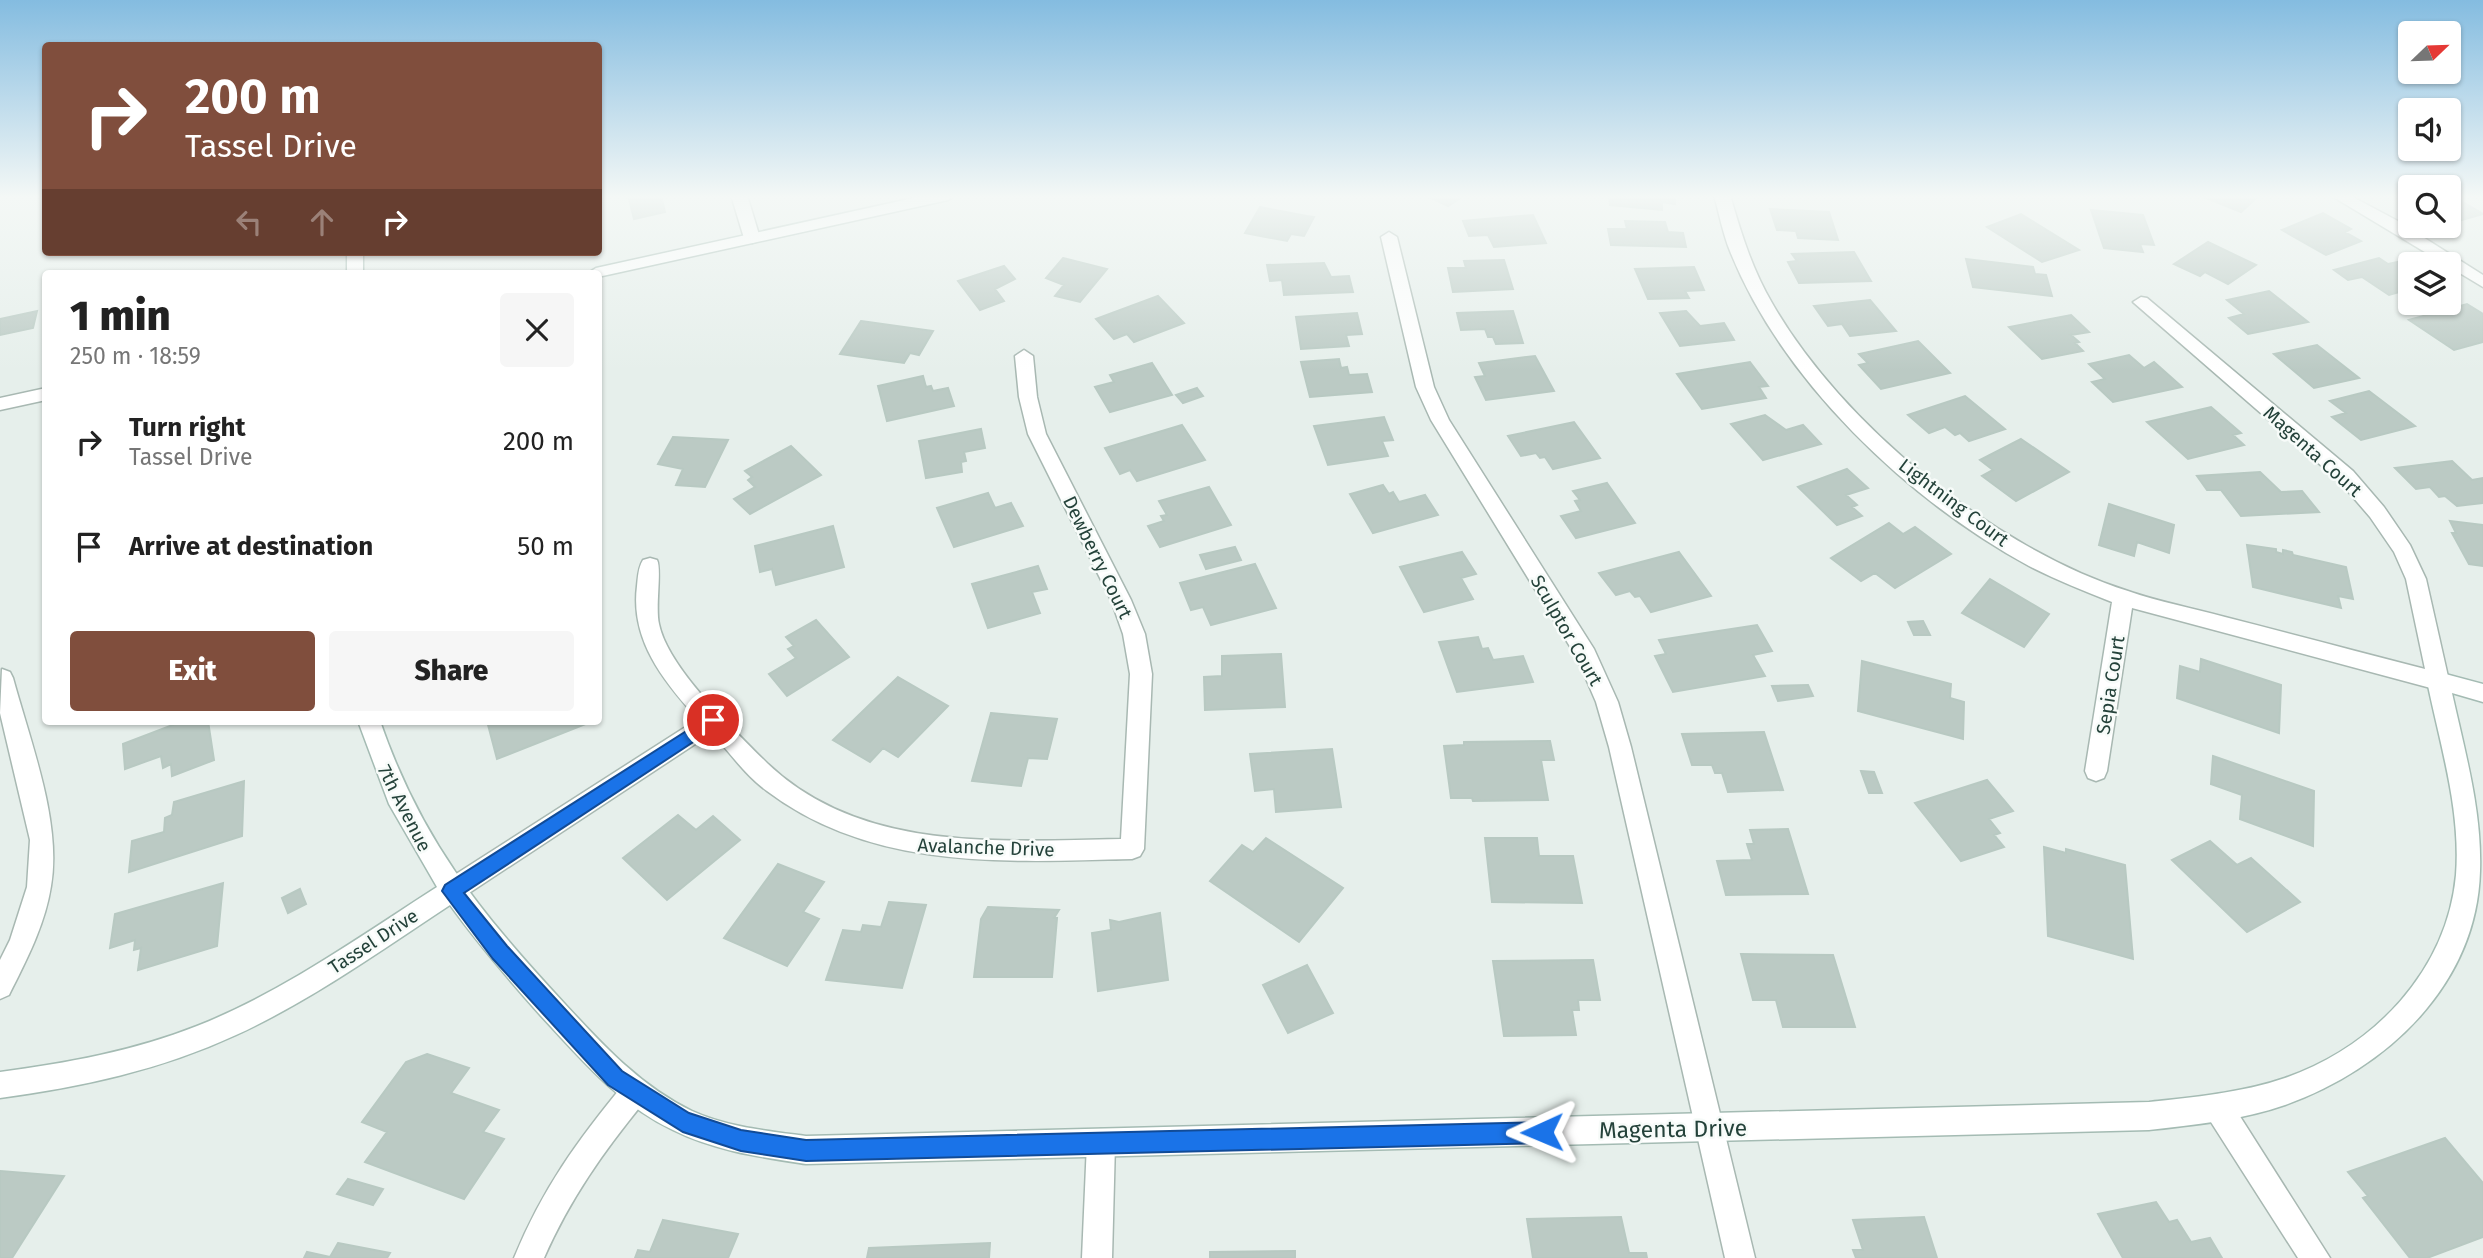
<!DOCTYPE html>
<html lang="en">
<head>
<meta charset="utf-8">
<style>
  :root { --surface:#fff; --page:#f6f6f6; --text:#222; --muted:#767676; --accent:#804e3d }
  body { margin:0; font-family:"Fira Sans",sans-serif; background:var(--page); color:var(--text); height:100vh; display:flex; flex-direction:column; font-size:26px; white-space:nowrap }
  * { box-sizing:border-box; margin:0 }
  p { font-size:23px; color:var(--muted) }
  .icon { flex:none; width:38px; height:38px; fill:none; stroke:currentColor; stroke-width:2; stroke-linecap:round; stroke-linejoin:round }
  .map { position:relative; flex:1; overflow:hidden }
  .sheet { position:absolute; left:42px; top:270px; width:560px; height:455px; display:flex; flex-direction:column; background:var(--surface); border-radius:7px; box-shadow:0 2px 5px #0004 }
  .sheet>* { flex:none }
  .top-card { position:absolute; left:42px; top:42px; width:560px; height:214px; border-radius:7px; box-shadow:0 2px 5px #0004; background:#804e3d; color:#fff; overflow:hidden }
  .needle { width:46px; rotate:67deg }
  .buttons { position:absolute; left:2398px; top:21px; display:grid; gap:14px }
  .buttons a { display:grid; place-items:center; width:63px; height:63px; border-radius:7px; background:var(--surface); box-shadow:0 2px 5px #0004; font-size:35px }
  .pin { position:absolute; display:grid; place-items:center; width:60px; height:60px; color:#fff; margin:-30px; border:4px solid #fff; border-radius:50%; box-shadow:0 2px 7px #0007 }
  .me { position:absolute; width:77px; margin:-38px; rotate:269deg; stroke-linejoin:round; filter:drop-shadow(0 0 5px #0008) }
  .turn { display:flex; align-items:center; gap:24px; height:147px; padding:0 28px; font-size:32px }
  .turn .icon { width:91px; height:91px; stroke-width:2.5 }
  .turn b { display:block; font-size:49px; line-height:60px }
  .lanes { display:flex; align-items:center; height:66px; padding:0 28px; background:#0003; justify-content:center; gap:35px; direction:ltr }
  .lanes .off { opacity:.35 }
  .round { display:grid; place-items:center; flex:none; width:74px; height:74px; border-radius:7px; background:var(--page) }
  .summary { display:flex; align-items:center; justify-content:space-between; height:119px; padding:0 28px }
  h1 { font-size:42px; font-weight:800; line-height:52px }
  .button { display:flex; gap:14px; margin-top:auto; padding:14px 28px }
  .button a { flex:1; height:80px; border-radius:7px; background:var(--accent); color:#fff; font-size:28px; font-weight:800; line-height:80px; text-align:center }
  .button a+a { background:var(--page); color:var(--text) }
  ul { padding:0; list-style:none }
  li { display:flex; align-items:center; gap:21px; height:105px; padding:0 28px }
  li div { flex:1 }
  li b { display:block; font-size:26px }
  li em { font-style:normal }
  .map>svg:first-child { display:block }
</style>
</head>
<body>
<div class="map">
<svg width="2483" height="1258" viewBox="0 0 2483 1258">
  <rect width="100%" height="100%" fill="#e6efeb"/>
  <path fill="#bbcac4" stroke="#b8c9c2" stroke-width="2" d="M 628,195 L 661,195 L 665,212 L 634,219 Z
    M 1431,195 L 1465,195 L 1448,206 L 1429,197 Z
    M 1609,195 L 1675,195 L 1675,204 L 1662,202 L 1662,210 L 1610,205 Z
    M 2199,195 L 2260,195 L 2241,212 Z
    M 2448,195 L 2451,195 L 2483,214 L 2448,224 Z
    M 1260,207 L 1307,216 L 1314,217 L 1304,236 L 1291,234 L 1287,241 L 1245,233 Z
    M 1770,209 L 1829,212 L 1838,240 L 1798,238 L 1796,231 L 1777,230 Z
    M 2091,210 L 2143,215 L 2154,245 L 2140,244 L 2143,252 L 2104,248 Z
    M 2323,213 L 2351,229 L 2345,232 L 2361,241 L 2326,255 L 2282,230 Z
    M 2021,214 L 2079,250 L 2042,262 L 1987,227 Z
    M 1533,215 L 1546,243 L 1494,247 L 1488,235 L 1469,236 L 1463,221 Z
    M 1625,221 L 1665,222 L 1668,232 L 1683,233 L 1686,247 L 1611,245 L 1608,229 L 1627,229 Z
    M 2208,242 L 2256,265 L 2228,284 L 2205,272 L 2200,276 L 2174,264 Z
    M 1854,252 L 1871,281 L 1799,283 L 1788,262 L 1797,261 L 1792,254 Z
    M 1063,258 L 1107,269 L 1080,302 L 1055,296 L 1064,285 L 1046,278 Z
    M 2379,258 L 2388,264 L 2402,261 L 2410,266 L 2410,289 L 2389,295 L 2362,277 L 2348,280 L 2334,270 Z
    M 1966,259 L 2033,267 L 2035,274 L 2046,275 L 2052,296 L 1973,287 Z
    M 1504,260 L 1513,289 L 1453,292 L 1448,268 L 1466,268 L 1464,261 Z
    M 1324,263 L 1331,277 L 1349,276 L 1353,292 L 1284,295 L 1282,280 L 1270,281 L 1267,265 Z
    M 1004,266 L 1015,279 L 995,289 L 1004,301 L 980,310 L 958,281 Z
    M 1694,267 L 1704,290 L 1685,291 L 1689,298 L 1648,299 L 1635,269 Z
    M 2269,291 L 2308,322 L 2248,334 L 2229,318 L 2244,314 L 2227,300 Z
    M 1158,296 L 1184,323 L 1134,342 L 1127,334 L 1114,339 L 1096,319 Z
    M 1870,300 L 1896,331 L 1850,336 L 1842,324 L 1828,326 L 1814,306 Z
    M 2467,304 L 2483,314 L 2483,342 L 2454,350 L 2409,320 Z
    M 37,311 L 33,328 L 0,335 L 0,319 Z
    M 1513,311 L 1523,343 L 1496,344 L 1493,337 L 1488,337 L 1485,329 L 1461,330 L 1457,313 Z
    M 1686,311 L 1700,326 L 1724,323 L 1734,340 L 1680,346 L 1660,313 Z
    M 1357,313 L 1362,334 L 1346,335 L 1349,346 L 1301,349 L 1296,317 Z
    M 2071,315 L 2089,332 L 2071,335 L 2079,342 L 2075,343 L 2083,351 L 2042,359 L 2009,327 Z
    M 861,321 L 933,331 L 919,355 L 910,353 L 904,363 L 840,354 Z
    M 1918,341 L 1950,373 L 1881,389 L 1859,365 L 1868,363 L 1859,354 Z
    M 2317,345 L 2359,378 L 2314,388 L 2274,354 Z
    M 2129,355 L 2144,368 L 2154,362 L 2182,387 L 2113,402 L 2092,382 L 2105,379 L 2089,364 Z
    M 1535,356 L 1554,391 L 1486,400 L 1475,377 L 1485,376 L 1479,363 Z
    M 1339,359 L 1341,368 L 1347,367 L 1349,375 L 1367,374 L 1372,392 L 1310,397 L 1301,362 Z
    M 1750,362 L 1768,386 L 1759,387 L 1766,398 L 1702,409 L 1677,374 Z
    M 1152,363 L 1172,395 L 1110,412 L 1095,387 L 1114,382 L 1110,375 Z
    M 923,376 L 926,387 L 931,386 L 933,391 L 948,388 L 954,406 L 887,421 L 878,386 Z
    M 1197,388 L 1203,396 L 1183,403 L 1176,395 Z
    M 2369,391 L 2415,426 L 2361,440 L 2332,417 L 2346,413 L 2330,401 Z
    M 1965,396 L 2005,429 L 1969,441 L 1960,433 L 1955,435 L 1945,427 L 1929,433 L 1908,415 Z
    M 2211,407 L 2241,433 L 2233,435 L 2244,445 L 2188,459 L 2147,422 Z
    M 1765,415 L 1786,430 L 1803,425 L 1821,444 L 1763,460 L 1731,424 Z
    M 1384,417 L 1393,440 L 1382,441 L 1388,456 L 1328,465 L 1314,426 Z
    M 1574,422 L 1600,458 L 1553,469 L 1545,457 L 1540,458 L 1536,453 L 1521,456 L 1508,436 Z
    M 1182,425 L 1205,460 L 1137,481 L 1130,470 L 1120,474 L 1105,448 Z
    M 981,429 L 985,448 L 964,452 L 966,461 L 961,462 L 962,472 L 926,478 L 919,441 Z
    M 673,437 L 728,440 L 705,487 L 676,485 L 683,469 L 658,464 Z
    M 2021,439 L 2069,472 L 2016,501 L 1982,476 L 1993,470 L 1980,460 Z
    M 791,446 L 821,475 L 750,514 L 734,499 L 755,487 L 748,480 L 752,477 L 745,471 Z
    M 2452,461 L 2472,480 L 2483,478 L 2483,503 L 2457,506 L 2445,496 L 2439,497 L 2430,487 L 2416,489 L 2395,468 Z
    M 1847,469 L 1868,488 L 1846,495 L 1857,505 L 1852,507 L 1862,516 L 1837,525 L 1798,487 Z
    M 2260,472 L 2281,492 L 2302,491 L 2319,512 L 2241,516 L 2221,490 L 2207,490 L 2197,476 Z
    M 1607,483 L 1635,523 L 1576,538 L 1561,516 L 1581,511 L 1575,501 L 1580,500 L 1573,491 Z
    M 1383,485 L 1389,494 L 1393,492 L 1399,502 L 1425,495 L 1438,515 L 1373,533 L 1350,494 Z
    M 1209,487 L 1231,525 L 1160,547 L 1148,526 L 1164,521 L 1161,516 L 1167,515 L 1159,501 Z
    M 988,493 L 995,508 L 1011,503 L 1023,526 L 954,547 L 937,508 Z
    M 2109,504 L 2174,525 L 2169,553 L 2137,542 L 2134,556 L 2099,545 Z
    M 2450,521 L 2483,525 L 2483,566 L 2469,564 L 2452,533 L 2456,533 Z
    M 1889,523 L 1903,534 L 1915,527 L 1951,554 L 1895,588 L 1875,573 L 1861,581 L 1831,558 Z
    M 833,526 L 844,567 L 776,585 L 772,569 L 760,572 L 755,546 Z
    M 2247,545 L 2276,549 L 2276,552 L 2283,554 L 2283,550 L 2292,552 L 2293,555 L 2346,567 L 2353,599 L 2338,596 L 2341,608 L 2253,587 Z
    M 1235,547 L 1241,560 L 1206,569 L 1200,555 Z
    M 1462,552 L 1476,574 L 1461,578 L 1473,599 L 1424,612 L 1400,567 Z
    M 1679,552 L 1711,596 L 1651,612 L 1640,596 L 1635,597 L 1630,591 L 1616,595 L 1599,573 Z
    M 1255,564 L 1276,608 L 1211,625 L 1203,607 L 1191,610 L 1180,583 Z
    M 1038,566 L 1047,589 L 1032,592 L 1040,613 L 988,628 L 972,584 Z
    M 1990,579 L 2049,614 L 2024,647 L 1962,613 Z
    M 816,620 L 849,657 L 787,696 L 769,674 L 796,658 L 788,649 L 794,646 L 786,637 Z
    M 1923,621 L 1930,635 L 1914,635 L 1908,622 Z
    M 1757,625 L 1772,651 L 1753,655 L 1765,676 L 1673,692 L 1655,656 L 1666,654 L 1659,640 Z
    M 1478,637 L 1482,649 L 1488,648 L 1493,660 L 1523,656 L 1533,682 L 1457,692 L 1439,642 Z
    M 1281,654 L 1285,707 L 1205,710 L 1204,677 L 1222,676 L 1222,656 Z
    M 2201,659 L 2281,685 L 2279,733 L 2177,698 L 2180,666 L 2200,672 Z
    M 1862,661 L 1951,684 L 1950,698 L 1964,702 L 1963,739 L 1858,711 Z
    M 898,677 L 948,706 L 898,757 L 883,748 L 870,762 L 833,740 Z
    M 1808,685 L 1813,696 L 1778,701 L 1772,686 Z
    M 991,713 L 1057,719 L 1047,759 L 1028,758 L 1021,786 L 972,781 Z
    M 183,721 L 208,721 L 214,760 L 172,776 L 171,764 L 163,768 L 161,756 L 125,769 L 123,744 Z
    M 487,721 L 588,721 L 588,723 L 497,759 Z
    M 1764,732 L 1783,790 L 1728,792 L 1722,773 L 1715,773 L 1712,765 L 1692,765 L 1682,734 Z
    M 1550,741 L 1554,760 L 1541,760 L 1548,800 L 1473,801 L 1472,798 L 1451,798 L 1444,746 L 1464,745 L 1464,742 Z
    M 1332,749 L 1341,807 L 1276,812 L 1274,789 L 1255,791 L 1250,754 Z
    M 2213,756 L 2314,791 L 2313,846 L 2240,819 L 2242,795 L 2211,784 Z
    M 1861,771 L 1874,772 L 1882,793 L 1869,793 Z
    M 1987,780 L 2013,811 L 1989,819 L 2000,833 L 1994,835 L 2004,847 L 1961,861 L 1915,803 Z
    M 244,781 L 242,836 L 129,872 L 132,841 L 164,832 L 165,818 L 172,815 L 174,802 Z
    M 678,815 L 696,830 L 713,816 L 740,840 L 667,900 L 623,858 Z
    M 1788,829 L 1808,894 L 1726,895 L 1717,861 L 1752,860 L 1747,844 L 1754,844 L 1750,830 Z
    M 1266,838 L 1343,888 L 1299,942 L 1210,881 L 1242,845 L 1253,852 Z
    M 1485,838 L 1537,838 L 1539,856 L 1573,856 L 1582,903 L 1492,902 Z
    M 2210,841 L 2237,865 L 2251,858 L 2300,902 L 2247,932 L 2172,860 Z
    M 2044,847 L 2066,853 L 2066,849 L 2125,865 L 2133,959 L 2048,936 Z
    M 778,864 L 824,882 L 803,912 L 819,919 L 787,966 L 724,938 Z
    M 223,883 L 217,946 L 138,970 L 141,948 L 134,950 L 135,940 L 110,948 L 115,914 Z
    M 300,889 L 306,904 L 288,913 L 282,898 Z
    M 889,902 L 926,905 L 902,988 L 826,980 L 843,930 L 861,932 L 863,925 L 881,927 Z
    M 988,907 L 1059,910 L 1054,918 L 1057,918 L 1052,977 L 974,977 L 981,919 Z
    M 1160,913 L 1168,980 L 1098,991 L 1092,933 L 1111,930 L 1110,920 L 1119,922 Z
    M 1741,954 L 1833,955 L 1855,1027 L 1783,1027 L 1776,1000 L 1753,1000 Z
    M 1593,960 L 1600,1000 L 1578,1000 L 1579,1010 L 1572,1010 L 1576,1035 L 1504,1036 L 1493,961 Z
    M 1307,965 L 1333,1013 L 1288,1033 L 1263,985 Z
    M 427,1054 L 469,1068 L 451,1093 L 499,1110 L 483,1132 L 504,1139 L 464,1199 L 365,1162 L 387,1132 L 362,1122 L 406,1062 Z
    M 2445,1138 L 2483,1183 L 2483,1237 L 2427,1258 L 2410,1258 L 2363,1198 L 2368,1196 L 2348,1172 Z
    M 0,1171 L 64,1176 L 12,1258 L 0,1258 Z
    M 348,1179 L 383,1189 L 373,1205 L 337,1194 Z
    M 2156,1202 L 2169,1222 L 2177,1220 L 2191,1242 L 2210,1238 L 2222,1258 L 2123,1258 L 2098,1214 Z
    M 1621,1217 L 1629,1253 L 1646,1253 L 1647,1258 L 1533,1258 L 1527,1219 Z
    M 1924,1217 L 1937,1258 L 1856,1258 L 1853,1250 L 1863,1250 L 1853,1220 Z
    M 663,1220 L 738,1234 L 728,1258 L 635,1258 L 638,1250 L 650,1252 Z
    M 338,1243 L 390,1253 L 387,1258 L 304,1258 L 307,1252 L 330,1257 Z
    M 990,1243 L 989,1258 L 867,1258 L 869,1248 Z
    M 1295,1251 L 1295,1258 L 1210,1258 L 1210,1252 Z"/>
  <g fill="none" stroke-linecap="round" stroke-linejoin="round">
    <g stroke="#a8b8b2" stroke-width="3">
      <path id="street" d="M 731,195 L 747,195 L 760,238 L 758,241 L 752,243 L 744,238 Z
        M 1714,195 L 1730,195 C 1741,233 1752,269 1772,303 C 1841,424 1995,549 2128,591 C 2159,602 2193,608 2225,617 C 2292,634 2358,652 2425,669 L 2406,579 L 2394,552 L 2370,517 L 2339,481 L 2133,302 L 2141,297 L 2147,298 L 2353,471 L 2384,507 L 2410,545 L 2426,579 L 2449,681 L 2446,687 L 2438,690 L 2132,608 L 2107,771 L 2104,778 L 2096,781 L 2088,778 L 2085,771 L 2112,602 C 2084,591 2056,580 2029,566 C 1908,500 1782,381 1730,251 C 1723,234 1719,213 1714,195 Z
        M 2330,195 L 2349,195 L 2396,220 L 2483,275 L 2483,287 Z
        M 1389,232 L 1397,237 L 1434,387 L 1449,420 L 1594,649 L 1618,702 L 1631,747 L 1755,1258 L 1725,1258 L 1609,747 L 1596,702 L 1577,658 L 1431,420 L 1416,387 L 1381,237 Z
        M 1024,350 L 1033,356 L 1037,397 L 1046,434 L 1131,600 L 1145,634 L 1152,674 L 1144,849 L 1140,856 L 1132,859 C 1006,862 873,871 767,791 C 746,776 730,753 712,733 L 460,899 L 451,902 L 442,899 L 439,891 L 442,883 L 698,719 C 664,682 630,640 637,586 C 638,577 638,568 643,560 L 650,558 L 657,560 C 662,569 655,607 659,624 C 668,668 734,730 767,763 C 861,853 1000,841 1121,839 L 1130,674 L 1123,634 L 1111,600 L 1028,434 L 1019,397 L 1015,356 Z
        M 46,388 L 46,400 L 0,410 L 0,398 Z
        M 2,669 L 10,672 L 13,678 C 30,741 62,822 51,886 C 45,925 26,961 9,995 L 0,999 L 0,960 L 10,940 L 27,887 L 30,840 L 0,713 Z
        M 634,1080 L 644,1084 L 648,1093 L 644,1102 C 603,1152 570,1199 544,1258 L 514,1258 C 543,1188 577,1141 624,1084 Z
        M 2219,1095 L 2229,1099 L 2330,1258 L 2298,1258 L 2209,1119 L 2205,1109 L 2209,1099 Z
        M 1101,1129 L 1111,1133 L 1115,1143 L 1112,1258 L 1082,1258 L 1087,1143 L 1091,1133 Z"/>
    </g>
    <g stroke="#a4bbb3" stroke-width="3">
      <path id="secondary" d="M 927,195 L 956,195 L 948,200 L 598,277 L 598,273 L 588,273 L 596,268 Z
        M 347,252 L 363,252 L 363,273 L 347,273 Z
        M 2438,672 L 2483,684 L 2483,702 L 2452,693 C 2465,752 2482,811 2480,871 C 2477,985 2386,1069 2285,1105 C 2242,1120 2194,1125 2149,1130 L 806,1164 C 760,1157 715,1151 673,1130 C 618,1104 581,1059 541,1016 C 509,980 478,944 450,905 C 380,951 312,1000 236,1035 C 161,1070 81,1087 0,1098 L 0,1072 C 67,1063 134,1051 197,1026 C 283,992 359,937 437,887 L 389,804 L 358,721 L 380,721 C 421,840 480,912 564,1003 C 602,1044 640,1086 692,1111 C 727,1127 768,1131 806,1136 L 2149,1102 C 2194,1097 2241,1093 2285,1078 C 2374,1047 2447,971 2456,875 C 2461,810 2440,744 2427,681 L 2430,675 Z"/>
    </g>
    <use href="#street" fill="#fff" fill-rule="evenodd"/>
    <use href="#secondary" fill="#fff" fill-rule="evenodd"/>
  </g>
  <linearGradient id="sky" x2="0" y2="1"><stop stop-color="#84bce0"/><stop offset="0.53" stop-color="#f4f8f6"/><stop offset="1" stop-color="#f4f8f6" stop-opacity="0"/></linearGradient>
  <rect width="2483" height="371" fill="url(#sky)"/>
  <path fill="#1a73e8" stroke="#114b97" stroke-width="2" d="M 713,714 L 719,716 L 722,720 L 719,725 L 464,893 L 507,946 L 622,1071 L 689,1113 L 741,1130 L 806,1140 L 1542,1122 L 1549,1125 L 1553,1132 L 1549,1140 L 1542,1143 L 806,1161 L 741,1151 L 683,1132 L 608,1085 L 493,959 L 442,891 L 445,885 Z"/>
  <g text-anchor="middle" stroke-width="5" stroke-linejoin="round" paint-order="stroke">
    <g font-size="19" fill="#24423a" stroke="#f7fbf9">
      <text transform="translate(2313 451) rotate(42)" y="7">Magenta Court</text>
      <text transform="translate(1954 502) rotate(37)" y="7">Lightning Court</text>
      <text transform="translate(1098 557) rotate(64)" y="7">Dewberry Court</text>
      <text transform="translate(1567 630) rotate(60)" y="7">Sculptor Court</text>
      <text transform="translate(2110 685) rotate(-81)" y="7">Sepia Court</text>
      <text transform="translate(405 808) rotate(63)" y="7">7th Avenue</text>
      <text transform="translate(986 847) rotate(2)" y="7">Avalanche Drive</text>
      <text transform="translate(373 941) rotate(-33)" y="7">Tassel Drive</text>
    </g>
    <g font-size="23" fill="#24423a" stroke="#f7fbf9">
      <text transform="translate(1673 1129) rotate(-1)" y="8">Magenta Drive</text>
    </g>
  </g>
</svg>
<div class="buttons">
<a><svg class="needle" viewBox="-14 -14 28 28"><path d="M0-13l5 13h-10z" fill="#e53935"/><path d="M0 13l5-13h-10z" fill="#767676"/></svg></a>
<a><svg class="icon" aria-label="sound" viewBox="0 0 24 24"><path d="M4 9h4l5-4v14l-5-4H4zM17 9q2 3 0 6"/></svg></a>
<a><svg class="icon" aria-label="search" viewBox="0 0 24 24"><circle cx="10" cy="10" r="6"/><path d="M15 15l6 6"/></svg></a>
<a><svg class="icon" aria-label="layers" viewBox="0 0 24 24"><path d="M12 4l9 5-9 5-9-5zM3 14l9 5 9-5"/></svg></a>
</div>
<div class="pin" style="left:713px;top:720px;background:#d93025"><svg class="icon" aria-label="arrive" viewBox="0 0 24 24"><path d="M6 21V4h12l-3 4 3 4H6"/></svg></div>
<svg class="me" style="left:1542px;top:1132px" viewBox="-20 -20 40 40"><path d="M0-17L14 15 0 8-14 15z" fill="#1a73e8" stroke="#fff" stroke-width="4"/></svg>
<div class="top-card">
<div class="turn"><svg class="icon" aria-label="right" viewBox="0 0 24 24"><path d="M7 20v-9h11M14 6l5 5-5 5"/></svg><div><b>200 m</b>Tassel Drive</div></div>
<div class="lanes"><svg class="icon off" aria-label="left" viewBox="0 0 24 24"><path d="M17 20v-9H6M10 6l-5 5 5 5"/></svg><svg class="icon off" aria-label="ahead" viewBox="0 0 24 24"><path d="M12 20V5M6 11l6-6 6 6"/></svg><svg class="icon" aria-label="right" viewBox="0 0 24 24"><path d="M7 20v-9h11M14 6l5 5-5 5"/></svg></div>
</div>
<section class="sheet">
<div class="summary"><div><h1>1 min</h1><p>250 m · 18:59</p></div><a class="round"><svg class="icon" aria-label="close" viewBox="0 0 24 24"><path d="M6 6l12 12M18 6L6 18"/></svg></a></div>
<ul>
<li><svg class="icon" aria-label="right" viewBox="0 0 24 24"><path d="M7 20v-9h11M14 6l5 5-5 5"/></svg><div><b>Turn right</b><p>Tassel Drive</p></div><em>200 m</em></li>
<li><svg class="icon" aria-label="arrive" viewBox="0 0 24 24"><path d="M6 21V4h12l-3 4 3 4H6"/></svg><div><b>Arrive at destination</b></div><em>50 m</em></li>
</ul>
<div class="button"><a>Exit</a><a>Share</a></div>
</section>
</div>
</body>
</html>
